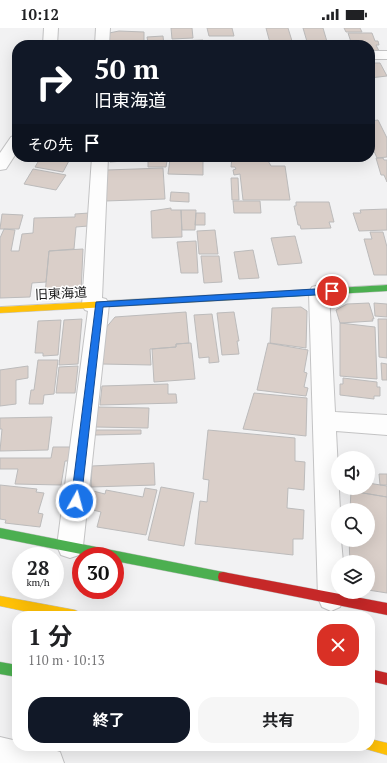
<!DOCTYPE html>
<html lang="ja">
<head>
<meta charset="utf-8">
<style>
  :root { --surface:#fff; --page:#f6f6f6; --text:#202124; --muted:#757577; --accent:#111827 }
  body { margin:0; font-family:"PT Serif","Noto Sans JP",serif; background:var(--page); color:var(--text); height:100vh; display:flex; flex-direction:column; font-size:15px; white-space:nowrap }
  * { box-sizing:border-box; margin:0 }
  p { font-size:13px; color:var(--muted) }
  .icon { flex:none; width:22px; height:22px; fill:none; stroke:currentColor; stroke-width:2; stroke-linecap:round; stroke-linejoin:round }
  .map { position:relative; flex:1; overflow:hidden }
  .details { position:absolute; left:12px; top:583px; width:363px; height:140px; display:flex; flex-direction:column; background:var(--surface); border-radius:16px; box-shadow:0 4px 16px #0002 }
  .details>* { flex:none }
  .banner { position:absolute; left:12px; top:12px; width:363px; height:122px; border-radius:16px; box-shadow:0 4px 16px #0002; background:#111827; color:#fff; overflow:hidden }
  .fabs { position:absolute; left:331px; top:423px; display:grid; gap:8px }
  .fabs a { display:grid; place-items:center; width:44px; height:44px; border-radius:50%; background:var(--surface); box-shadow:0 4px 16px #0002; font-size:20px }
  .speed { position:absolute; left:12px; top:519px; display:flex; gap:8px; font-size:20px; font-weight:700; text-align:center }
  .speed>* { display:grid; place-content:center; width:52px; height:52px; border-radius:50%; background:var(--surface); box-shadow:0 4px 16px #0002; line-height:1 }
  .speed small { font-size:10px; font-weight:400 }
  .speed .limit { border:6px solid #d22; background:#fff; color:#111 }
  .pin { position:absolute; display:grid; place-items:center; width:34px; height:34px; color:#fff; margin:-17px; border:2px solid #fff; border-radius:50%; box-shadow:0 1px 4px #0007 }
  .me { position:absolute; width:44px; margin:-22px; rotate:7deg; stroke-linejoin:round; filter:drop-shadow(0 0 3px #0008) }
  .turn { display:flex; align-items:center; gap:14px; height:84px; padding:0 16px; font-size:18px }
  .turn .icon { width:52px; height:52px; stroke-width:2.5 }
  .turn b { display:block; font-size:28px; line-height:34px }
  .then { display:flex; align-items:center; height:38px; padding:0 16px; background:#0003; gap:8px; font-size:15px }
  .round { display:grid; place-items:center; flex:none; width:42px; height:42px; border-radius:16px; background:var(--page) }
  .head { display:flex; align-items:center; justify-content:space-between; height:68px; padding:0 16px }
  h1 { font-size:24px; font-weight:700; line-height:30px }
  .cta { display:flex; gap:8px; margin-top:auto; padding:8px 16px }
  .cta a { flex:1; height:46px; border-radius:16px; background:var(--accent); color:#fff; font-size:16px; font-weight:700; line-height:46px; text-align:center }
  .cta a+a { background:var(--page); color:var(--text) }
  .status { display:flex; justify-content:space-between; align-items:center; height:28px; padding:0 20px; background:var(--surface); direction:ltr }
  .status svg { height:11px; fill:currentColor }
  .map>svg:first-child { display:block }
</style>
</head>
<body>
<div class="status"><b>10:12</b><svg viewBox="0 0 49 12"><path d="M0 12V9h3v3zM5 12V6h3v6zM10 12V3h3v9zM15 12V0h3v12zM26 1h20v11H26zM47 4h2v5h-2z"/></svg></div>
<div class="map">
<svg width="387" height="735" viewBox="0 0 387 735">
  <rect width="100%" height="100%" fill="#f2f2f3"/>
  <path fill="#dacfc9" stroke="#bcbbbb" d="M 171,0 L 192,0 L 193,10 L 172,11 Z
    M 207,0 L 232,0 L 234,8 L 209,8 Z
    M 266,0 L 288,0 L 292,13 L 270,15 Z
    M 303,0 L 323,0 L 328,17 L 308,17 Z
    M 344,0 L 360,0 L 362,4 L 346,4 Z
    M 119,3 L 144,4 L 144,13 L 109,13 L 109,5 Z
    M 348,5 L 372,5 L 375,13 L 378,13 L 379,17 L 376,17 L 379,23 L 370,23 L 370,17 L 352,17 Z
    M 163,8 L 164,17 L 123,17 L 123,16 L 148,15 L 147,9 Z
    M 203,12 L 204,17 L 180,17 L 179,13 Z
    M 370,35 L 380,35 L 387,48 L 370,50 Z
    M 378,92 L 387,110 L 387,129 L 377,130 L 370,114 L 370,93 Z
    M 41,129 L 71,129 L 63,144 L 35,139 Z
    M 110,129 L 152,129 L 152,131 L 110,134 Z
    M 174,129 L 203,129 L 203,147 L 168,146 L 170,131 L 174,131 Z
    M 232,129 L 266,129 L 271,138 L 285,138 L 290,172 L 243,172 L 240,146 L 234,147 L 233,142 L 236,141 L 235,139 L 231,139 Z
    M 316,129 L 342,129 L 343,132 L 318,133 Z
    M 376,130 L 383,130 L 384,132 L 387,132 L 387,154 L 384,147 L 381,147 Z
    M 148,133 L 167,133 L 166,139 L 148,139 Z
    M 163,140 L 165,171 L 105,173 L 107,142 Z
    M 33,141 L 66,147 L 56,162 L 24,156 Z
    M 231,150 L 238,150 L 239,172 L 232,172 Z
    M 171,164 L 189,165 L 189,174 L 170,173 Z
    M 233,173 L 260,173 L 261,185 L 234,185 Z
    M 296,174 L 329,174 L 334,194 L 329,194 L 331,200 L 301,201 L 300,197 L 298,197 L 294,178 L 296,178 Z
    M 171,180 L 171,182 L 181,182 L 182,209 L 152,210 L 151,183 Z
    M 387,181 L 387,202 L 359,203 L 353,185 L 361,185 L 360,182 Z
    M 181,182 L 196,182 L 195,202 L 182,202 Z
    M 89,185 L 88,198 L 76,199 L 74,221 L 49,223 L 46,254 L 32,255 L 30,269 L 0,270 L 0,210 L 4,201 L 15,202 L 11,223 L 19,223 L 22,206 L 33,205 L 34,190 L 75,189 L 75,186 Z
    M 196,185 L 205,185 L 205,197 L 195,197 Z
    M 2,186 L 23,187 L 19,201 L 0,201 Z
    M 215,202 L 218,226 L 199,226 L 197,203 Z
    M 370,204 L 383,204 L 387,219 L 387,247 L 374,247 L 364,211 L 372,211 Z
    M 295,208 L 302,235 L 278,237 L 271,210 Z
    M 196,213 L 198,245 L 181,245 L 177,214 Z
    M 83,221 L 81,265 L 45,266 L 49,223 Z
    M 253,222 L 259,250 L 239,251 L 234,224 Z
    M 201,228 L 219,228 L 222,254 L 204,255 Z
    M 369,275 L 374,291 L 372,291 L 373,293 L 340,295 L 336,282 L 347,276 Z
    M 374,275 L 387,276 L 387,289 L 375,288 Z
    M 301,279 L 307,283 L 306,320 L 270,315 L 272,280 Z
    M 186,284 L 189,315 L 176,316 L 176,319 L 150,321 L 151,337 L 102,336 L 104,302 L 115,289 Z
    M 234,284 L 239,313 L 237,313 L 239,326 L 222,327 L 217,285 Z
    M 212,286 L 219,334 L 209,335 L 209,329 L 199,330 L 194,287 Z
    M 82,291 L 78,336 L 59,337 L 64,292 Z
    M 378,291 L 387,291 L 387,330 L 379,329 Z
    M 61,292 L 58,327 L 43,328 L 43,325 L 35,325 L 38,293 Z
    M 340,295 L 375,299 L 377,351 L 340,348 Z
    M 191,315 L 195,351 L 154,354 L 152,321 L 176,319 L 176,316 Z
    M 268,315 L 308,322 L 304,344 L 307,345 L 304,359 L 308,360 L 306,368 L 257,362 Z
    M 38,332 L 58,332 L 54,366 L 44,367 L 43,376 L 29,376 L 31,362 L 34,362 Z
    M 381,335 L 387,336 L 387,352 L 382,352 Z
    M 28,338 L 28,350 L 16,352 L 16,376 L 0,378 L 0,342 Z
    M 78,338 L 75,365 L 56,365 L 59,339 Z
    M 343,350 L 377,354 L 377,359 L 380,359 L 380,368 L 374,368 L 374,371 L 340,367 L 340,356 L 343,356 Z
    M 168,356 L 168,366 L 176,366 L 177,375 L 100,377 L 102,358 Z
    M 254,365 L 307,370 L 306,408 L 243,401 Z
    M 97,379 L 149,380 L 148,400 L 96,399 Z
    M 52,389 L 48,422 L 0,423 L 2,401 L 0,401 L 0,390 Z
    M 96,402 L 141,402 L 141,406 L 95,407 Z
    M 208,402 L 295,410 L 295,433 L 305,434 L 304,462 L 288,460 L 287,480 L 304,482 L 303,511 L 293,511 L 293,527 L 195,516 L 200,473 L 207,474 L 209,452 L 203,451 Z
    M 53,419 L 72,419 L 70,433 L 65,433 L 61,457 L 15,456 L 18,441 L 0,441 L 0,430 L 51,430 Z
    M 154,435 L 155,457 L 91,459 L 92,438 Z
    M 379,446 L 387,446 L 387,457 L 380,457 Z
    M 368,455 L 387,458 L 387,469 L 351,463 L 351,460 L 368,460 Z
    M 0,457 L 37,461 L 36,464 L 44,465 L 38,485 L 43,486 L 40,499 L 5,495 L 6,492 L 0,491 Z
    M 161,459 L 194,465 L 184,518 L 148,512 Z
    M 145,460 L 157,462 L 146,507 L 97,499 L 101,484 L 89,481 L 93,463 L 105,466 L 106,462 L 143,469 Z
    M 351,463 L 387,469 L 387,565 L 368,562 L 368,534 L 350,534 L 349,512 L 368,512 L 368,482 L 350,482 Z"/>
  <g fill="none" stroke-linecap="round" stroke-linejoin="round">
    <g stroke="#c3c3c4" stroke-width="2">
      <path id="street" d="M 44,0 L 58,0 L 57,17 L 43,17 Z
        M 96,0 L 110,0 L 109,17 L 95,17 Z
        M 370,23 L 387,23 L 387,31 L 370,31 Z
        M 17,107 L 17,124 L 6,141 L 0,142 L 0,125 L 11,109 Z
        M 92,129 L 108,129 L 102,270 L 106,271 L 109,276 L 83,518 L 79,527 L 70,530 L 61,527 L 57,518 L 88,283 L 85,282 L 82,277 Z
        M 319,257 L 326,259 L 329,264 L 335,384 L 387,387 L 387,407 L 336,403 L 340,482 L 338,482 L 338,512 L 341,512 L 343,534 L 338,534 L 338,564 L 344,564 L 344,570 L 340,579 L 331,583 L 322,579 L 318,570 L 309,264 L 312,259 Z
        M 0,709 L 17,713 L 17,718 L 42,718 L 60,724 L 64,735 L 0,735 Z"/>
    </g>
    <g stroke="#c3c3c4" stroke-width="1">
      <path id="fast" d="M 387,257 L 387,263 L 232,272 L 228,269 L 232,266 Z
        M 0,500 L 223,544 L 227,545 L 228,549 L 227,553 L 223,554 L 115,533 L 115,528 L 91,528 L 0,510 Z
        M 0,634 L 17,637 L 17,649 L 0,646 Z"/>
    </g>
    <g stroke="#c3c3c4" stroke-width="1">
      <path id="slow" d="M 232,266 L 236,269 L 232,272 L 0,285 L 0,279 Z
        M 0,568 L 75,582 L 79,584 L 81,588 L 47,588 L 0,578 Z
        M 370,711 L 387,715 L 387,727 L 366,721 L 364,718 L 370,718 Z"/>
    </g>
    <g stroke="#c3c3c4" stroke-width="1">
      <path id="jam" d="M 223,544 L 387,575 L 387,587 L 223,554 L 219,553 L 218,549 L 219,545 Z
        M 370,641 L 387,645 L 387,657 L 370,653 Z"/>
    </g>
    <use href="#street" fill="#fdfdfd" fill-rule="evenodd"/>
    <use href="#fast" fill="#4caf50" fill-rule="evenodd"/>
    <use href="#slow" fill="#ffc107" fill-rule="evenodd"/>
    <use href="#jam" fill="#c62828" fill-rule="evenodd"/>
  </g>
  <path fill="#1a73e8" stroke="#114b97" d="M 332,260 L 336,263 L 332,266 L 103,279 L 81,473 L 79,476 L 76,477 L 72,476 L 71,473 L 96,274 Z"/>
  <g text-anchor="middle" stroke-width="3" stroke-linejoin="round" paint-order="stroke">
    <g font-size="13" fill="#181819" stroke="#fff">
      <text transform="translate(61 265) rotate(-3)" y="5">旧東海道</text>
    </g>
  </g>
</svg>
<div class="fabs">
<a><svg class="icon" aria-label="sound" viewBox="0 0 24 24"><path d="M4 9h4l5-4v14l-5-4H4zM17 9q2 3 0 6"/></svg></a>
<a><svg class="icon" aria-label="search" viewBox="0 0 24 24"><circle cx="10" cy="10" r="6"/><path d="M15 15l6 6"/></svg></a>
<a><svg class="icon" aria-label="layers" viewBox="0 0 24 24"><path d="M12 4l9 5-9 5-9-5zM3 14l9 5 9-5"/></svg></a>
</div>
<div class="speed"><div>28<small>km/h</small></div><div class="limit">30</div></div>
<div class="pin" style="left:332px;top:263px;background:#d93025"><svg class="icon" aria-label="arrive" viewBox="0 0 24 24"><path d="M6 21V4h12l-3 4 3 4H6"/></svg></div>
<svg class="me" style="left:76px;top:473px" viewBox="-20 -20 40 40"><circle r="17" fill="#1a73e8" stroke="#fff" stroke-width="3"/><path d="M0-11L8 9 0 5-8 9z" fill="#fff"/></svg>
<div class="banner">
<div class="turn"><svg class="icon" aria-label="right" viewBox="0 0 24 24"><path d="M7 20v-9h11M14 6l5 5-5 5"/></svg><div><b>50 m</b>旧東海道</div></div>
<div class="then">その先<svg class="icon" aria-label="arrive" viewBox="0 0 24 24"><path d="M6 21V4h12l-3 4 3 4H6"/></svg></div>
</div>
<section class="details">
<div class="head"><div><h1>1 分</h1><p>110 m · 10:13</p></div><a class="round" style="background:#d93025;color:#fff"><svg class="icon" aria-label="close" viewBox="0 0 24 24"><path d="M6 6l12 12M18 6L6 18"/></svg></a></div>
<div class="cta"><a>終了</a><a>共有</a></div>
</section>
</div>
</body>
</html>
